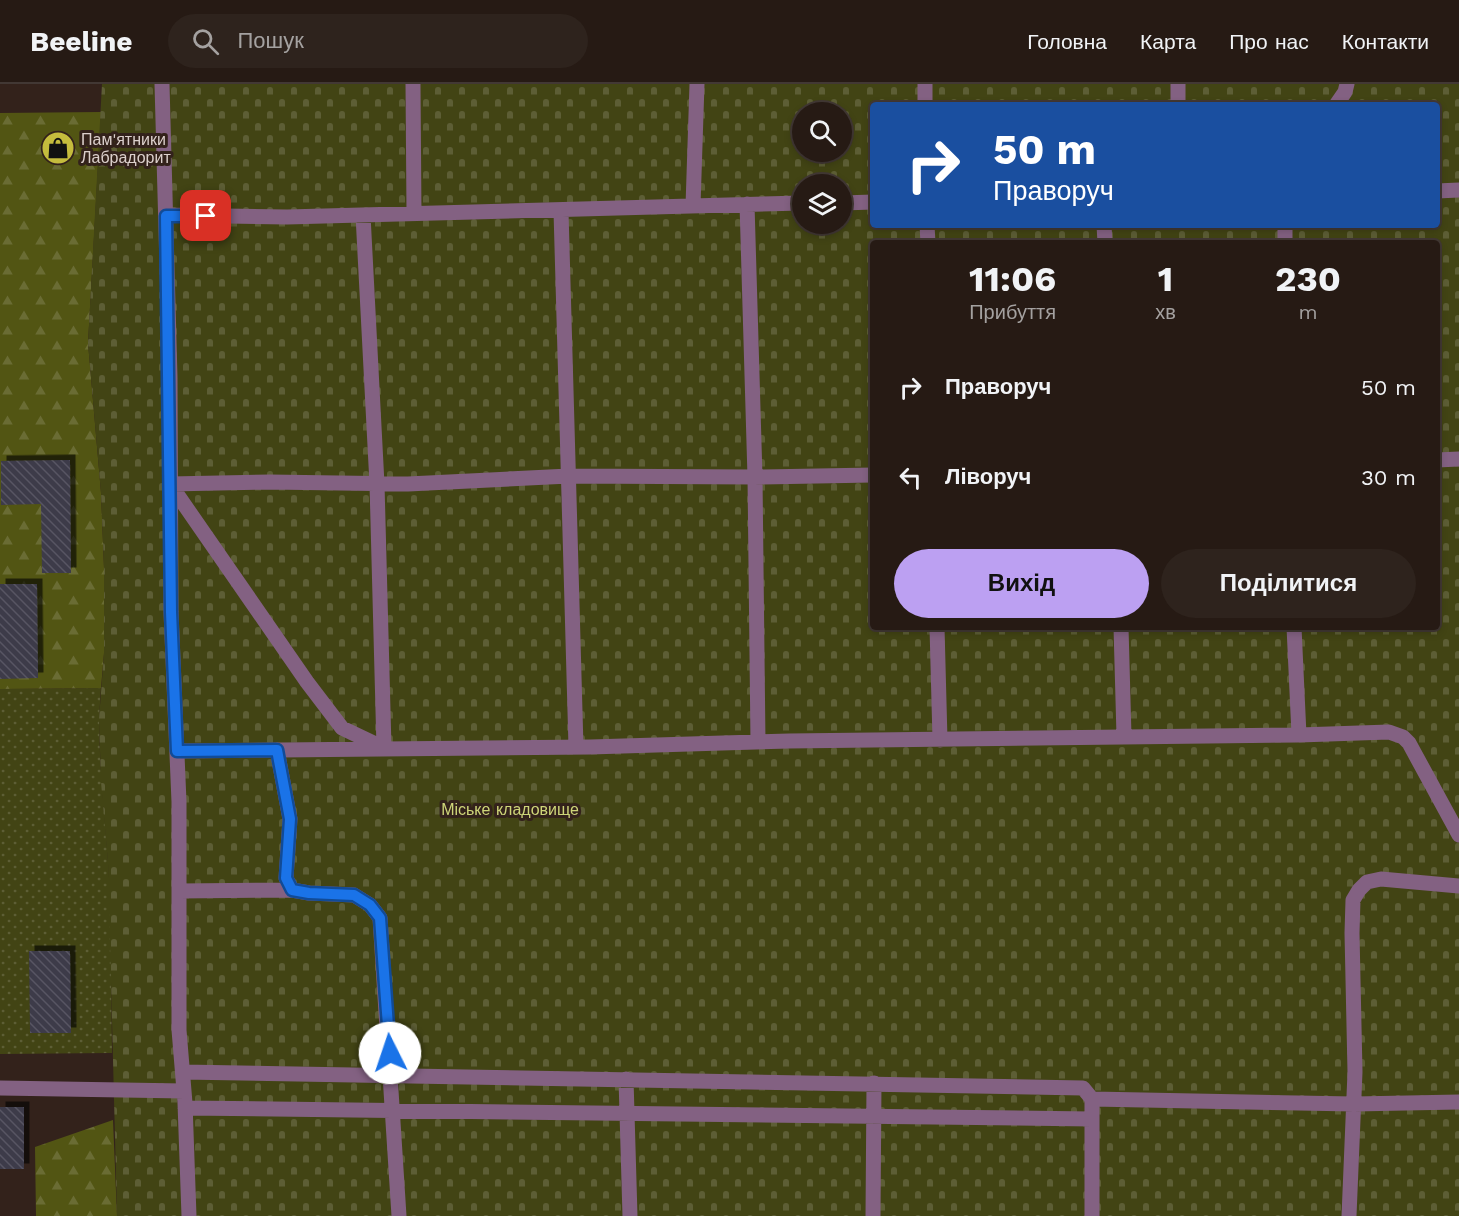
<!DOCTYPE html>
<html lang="uk">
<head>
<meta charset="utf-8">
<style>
  :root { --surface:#261a14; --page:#2e231d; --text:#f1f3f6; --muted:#a4a1a0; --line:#423834; --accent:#bca0f2 }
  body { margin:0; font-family:"Work Sans",sans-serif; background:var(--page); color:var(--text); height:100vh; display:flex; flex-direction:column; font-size:22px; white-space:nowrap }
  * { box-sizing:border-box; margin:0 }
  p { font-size:20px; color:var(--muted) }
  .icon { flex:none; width:33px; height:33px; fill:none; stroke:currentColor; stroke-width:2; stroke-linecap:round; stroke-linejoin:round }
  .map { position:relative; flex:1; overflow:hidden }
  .side { position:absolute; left:870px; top:156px; width:570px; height:390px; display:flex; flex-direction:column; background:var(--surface); border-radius:6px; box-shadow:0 3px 9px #0003,0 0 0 2px var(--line) }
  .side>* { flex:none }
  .top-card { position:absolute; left:870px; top:18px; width:570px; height:126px; border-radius:6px; box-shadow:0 3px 9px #0003,0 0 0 2px var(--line); background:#1a4fa0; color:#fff; overflow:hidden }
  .tools { position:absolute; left:792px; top:18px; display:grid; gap:12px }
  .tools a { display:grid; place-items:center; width:60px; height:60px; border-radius:50%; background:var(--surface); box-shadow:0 3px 9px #0003,0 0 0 2px var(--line); font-size:30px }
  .pin { position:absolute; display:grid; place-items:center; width:51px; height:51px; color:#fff; margin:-26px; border-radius:12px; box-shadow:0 3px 9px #0006 }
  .me { position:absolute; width:66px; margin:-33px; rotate:356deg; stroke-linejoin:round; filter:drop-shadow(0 0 4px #0008) }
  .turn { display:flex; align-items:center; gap:21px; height:126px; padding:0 24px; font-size:27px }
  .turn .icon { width:78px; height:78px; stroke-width:2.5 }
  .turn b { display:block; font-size:42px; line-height:51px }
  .eta { display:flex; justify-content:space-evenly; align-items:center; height:102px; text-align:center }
  .eta b { font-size:36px; font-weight:700; line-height:42px }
  .button { display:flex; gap:12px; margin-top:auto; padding:12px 24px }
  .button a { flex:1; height:69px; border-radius:36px; background:var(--accent); color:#111; font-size:24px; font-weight:700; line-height:69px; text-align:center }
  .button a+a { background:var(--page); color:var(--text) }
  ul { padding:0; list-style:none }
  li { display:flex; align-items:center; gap:18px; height:90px; padding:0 24px }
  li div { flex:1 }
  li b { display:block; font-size:22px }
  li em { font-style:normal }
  header { display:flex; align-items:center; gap:36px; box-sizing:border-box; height:84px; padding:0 30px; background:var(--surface); border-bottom:2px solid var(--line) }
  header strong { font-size:28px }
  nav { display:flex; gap:33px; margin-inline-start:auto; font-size:21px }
  .search { width:420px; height:54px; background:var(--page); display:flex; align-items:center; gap:15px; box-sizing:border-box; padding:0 21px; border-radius:33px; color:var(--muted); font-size:22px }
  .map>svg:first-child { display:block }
</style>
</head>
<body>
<header>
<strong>Beeline</strong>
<div class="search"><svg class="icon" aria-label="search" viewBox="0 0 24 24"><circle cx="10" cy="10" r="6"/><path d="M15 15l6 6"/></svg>Пошук</div>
<nav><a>Головна</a><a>Карта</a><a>Про нас</a><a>Контакти</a></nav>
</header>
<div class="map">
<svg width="1459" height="1132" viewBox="0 0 1459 1132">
  <defs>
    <pattern id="grass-dots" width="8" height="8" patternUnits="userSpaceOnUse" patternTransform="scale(1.5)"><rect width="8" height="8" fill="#424414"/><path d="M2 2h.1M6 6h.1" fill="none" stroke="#5d5e35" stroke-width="1.8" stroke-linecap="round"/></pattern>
    <pattern id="forest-firs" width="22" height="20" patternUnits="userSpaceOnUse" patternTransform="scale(1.5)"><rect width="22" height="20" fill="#525513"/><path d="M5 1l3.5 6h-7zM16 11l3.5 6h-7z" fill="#6a6c34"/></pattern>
    <pattern id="cemetery-stones" width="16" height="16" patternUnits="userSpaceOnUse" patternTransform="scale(1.5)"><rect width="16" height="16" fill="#424414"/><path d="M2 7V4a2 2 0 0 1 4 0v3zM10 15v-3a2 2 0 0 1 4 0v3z" fill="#5d5e35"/></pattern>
    <pattern id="building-back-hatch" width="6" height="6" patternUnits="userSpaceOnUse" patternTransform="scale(1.5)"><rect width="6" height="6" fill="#3c3a4a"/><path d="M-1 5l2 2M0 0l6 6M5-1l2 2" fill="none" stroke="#585563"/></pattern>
    <filter id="shadow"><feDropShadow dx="5.5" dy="-5.5" stdDeviation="0" flood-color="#0009"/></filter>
  </defs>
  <rect width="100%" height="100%" fill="#33221b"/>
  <path fill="url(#grass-dots)" d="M 101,604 C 96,662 104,719 108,777 C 112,841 111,905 112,969 L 0,970 L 0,605 Z"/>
  <path fill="url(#forest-firs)" d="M 101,28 L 88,259 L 101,409 L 104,484 L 104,569 L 101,604 L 0,605 L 0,29 Z
    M 113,1036 L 117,1132 L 36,1132 L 35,1063 Z"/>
  <path fill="url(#cemetery-stones)" fill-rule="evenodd" d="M 102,0 L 1459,0 L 1459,1132 L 117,1132 L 108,779 L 101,698 L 99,635 L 104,569 L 104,484 L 101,409 L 88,259 ZM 873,21 L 1437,21 L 1437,141 L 873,141 ZM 802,28 L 842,28 L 842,68 L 802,68 ZM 802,100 L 842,100 L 842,140 L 802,140 ZM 873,159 L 1437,159 L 1437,543 L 873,543 Z"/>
  <path fill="url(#building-back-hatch)" filter="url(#shadow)" d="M 70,376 L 71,489 L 42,489 L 41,420 L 1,421 L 1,377 Z
    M 0,500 L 37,500 L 38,594 L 0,595 Z
    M 29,867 L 70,867 L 71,949 L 30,949 Z
    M 0,1023 L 24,1023 L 24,1085 L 0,1085 Z"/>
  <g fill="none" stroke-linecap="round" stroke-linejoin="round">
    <path stroke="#836182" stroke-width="15" d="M 162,0 L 170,293 L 171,528 L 179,718 L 179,946 L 185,1019 L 189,1132
      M 413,0 L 414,129
      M 925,0 L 925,21
      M 1178,0 L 1178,21
      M 1336,21 L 1345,8 L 1347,0
      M 1437,107 L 1459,106
      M 842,119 L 873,118
      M 747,120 L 755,393 L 758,658
      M 693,122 L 697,0
      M 561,127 L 576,663
      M 166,131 L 287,133 L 802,119
      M 927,141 L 928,159
      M 1104,141 L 1105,159
      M 1285,141 L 1285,159
      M 1437,376 L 1459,375
      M 170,400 L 307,598 L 342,644 L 384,664 L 377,400 L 363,131
      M 170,400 L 270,398 L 408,400 L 569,392 L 755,393 L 873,391
      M 937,543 L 940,656
      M 1121,543 L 1124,652
      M 1294,543 L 1299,651
      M 277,666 L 290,735 L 286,794 L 292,806 L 309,809 L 354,811 L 370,821 L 380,834 L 399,1132
      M 177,667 L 590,663 L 789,657 L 1299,651 L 1389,648 L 1403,653 L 1409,659 L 1459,751
      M 179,807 L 292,806
      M 183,988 L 1083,1004 L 1092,1015 L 1092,1132
      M 626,995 L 630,1132
      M 0,1004 L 184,1007
      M 1092,1015 L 1354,1020 L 1459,1018
      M 185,1024 L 1092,1035
      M 873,1132 L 874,999
      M 1349,1132 L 1355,988 L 1352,849 L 1353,816 L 1359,806 L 1367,798 L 1381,795 L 1459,802"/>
  </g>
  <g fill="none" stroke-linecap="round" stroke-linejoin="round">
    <g stroke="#114b97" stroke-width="15">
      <path id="route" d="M 206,132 L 166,132 L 171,528 L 177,667 L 277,666 L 290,735 L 286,794 L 292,806 L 309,809 L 354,811 L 370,821 L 380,834 L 390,969"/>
    </g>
    <use href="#route" stroke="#1a73e8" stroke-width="10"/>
  </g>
  <defs>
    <g id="shop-disc" transform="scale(1.725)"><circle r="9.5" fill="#c5bc3d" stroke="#33221b"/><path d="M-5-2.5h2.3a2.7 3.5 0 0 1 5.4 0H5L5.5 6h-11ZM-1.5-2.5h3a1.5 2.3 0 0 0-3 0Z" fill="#111"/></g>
  </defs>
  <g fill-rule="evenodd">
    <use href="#shop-disc" x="58" y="64"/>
  </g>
  <g text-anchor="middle" stroke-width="6" stroke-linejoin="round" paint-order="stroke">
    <g font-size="16" fill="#dcd0cc" stroke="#33221b" text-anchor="start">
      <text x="81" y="61">Пам'ятники<tspan x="81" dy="18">Лабрадорит</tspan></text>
    </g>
    <g font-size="16" fill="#ced579" stroke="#33221b">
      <text x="510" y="731">Міське кладовище</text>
    </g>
  </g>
</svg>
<div class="tools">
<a><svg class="icon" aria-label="search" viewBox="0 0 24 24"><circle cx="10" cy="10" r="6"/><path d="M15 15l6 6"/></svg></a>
<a><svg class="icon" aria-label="layers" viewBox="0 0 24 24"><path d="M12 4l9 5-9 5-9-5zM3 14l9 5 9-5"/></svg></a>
</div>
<div class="pin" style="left:206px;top:132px;background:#d93025"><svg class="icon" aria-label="arrive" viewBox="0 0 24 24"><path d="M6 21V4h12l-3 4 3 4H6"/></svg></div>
<svg class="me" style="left:390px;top:969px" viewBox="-20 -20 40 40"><circle r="19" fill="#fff"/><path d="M0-13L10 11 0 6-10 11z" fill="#1a73e8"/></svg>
<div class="top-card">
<div class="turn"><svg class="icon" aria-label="right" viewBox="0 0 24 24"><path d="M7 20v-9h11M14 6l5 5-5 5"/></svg><div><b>50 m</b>Праворуч</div></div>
</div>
<section class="side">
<div class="eta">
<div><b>11:06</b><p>Прибуття</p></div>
<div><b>1</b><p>хв</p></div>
<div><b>230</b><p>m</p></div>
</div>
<ul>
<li><svg class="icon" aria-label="right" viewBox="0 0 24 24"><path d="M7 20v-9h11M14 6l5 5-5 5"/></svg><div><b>Праворуч</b></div><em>50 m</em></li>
<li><svg class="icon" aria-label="left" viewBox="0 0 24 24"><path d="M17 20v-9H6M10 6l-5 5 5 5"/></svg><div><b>Ліворуч</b></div><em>30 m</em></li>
</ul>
<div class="button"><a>Вихід</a><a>Поділитися</a></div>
</section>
</div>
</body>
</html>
